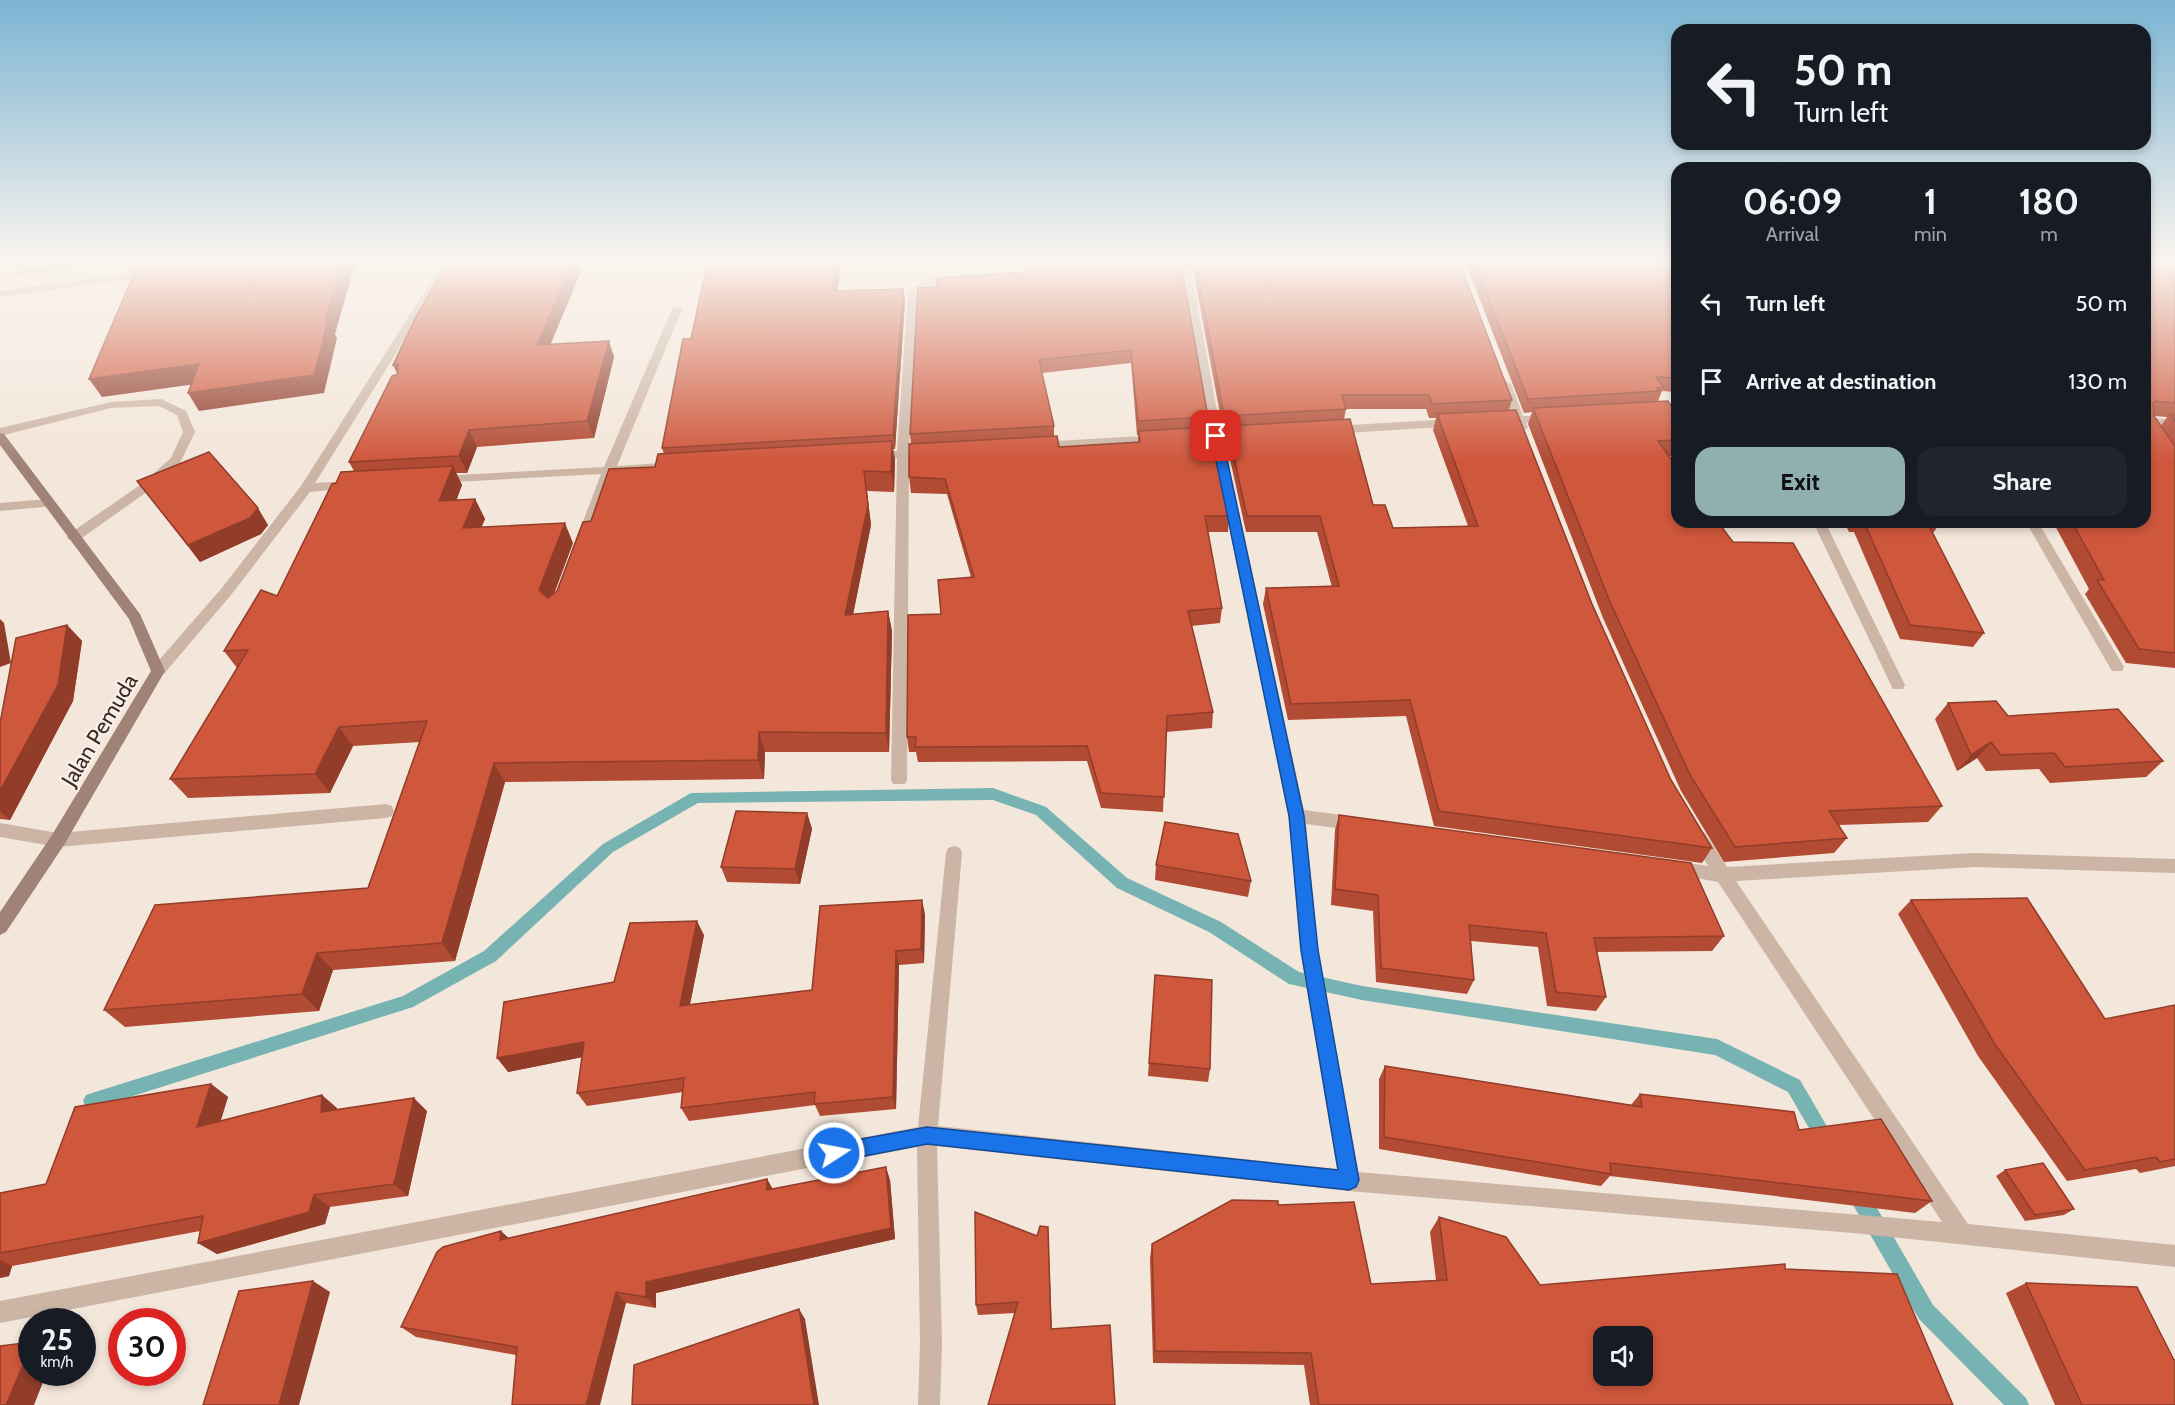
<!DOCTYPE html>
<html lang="en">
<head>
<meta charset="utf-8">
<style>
  :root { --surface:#171b24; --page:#20242c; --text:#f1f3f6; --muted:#9ea1a6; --accent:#90afb1 }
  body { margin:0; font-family:Cabin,sans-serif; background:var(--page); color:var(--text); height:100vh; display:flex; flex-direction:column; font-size:22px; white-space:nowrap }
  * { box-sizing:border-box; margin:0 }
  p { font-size:20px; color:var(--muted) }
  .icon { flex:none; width:33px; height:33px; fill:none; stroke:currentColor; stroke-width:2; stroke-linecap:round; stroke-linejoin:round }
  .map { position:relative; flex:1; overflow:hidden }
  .panel { position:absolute; left:1671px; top:162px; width:480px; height:366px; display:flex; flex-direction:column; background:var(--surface); border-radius:18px; box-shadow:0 3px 9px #0003 }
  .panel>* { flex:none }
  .guide { position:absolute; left:1671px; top:24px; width:480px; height:126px; border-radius:18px; box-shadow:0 3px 9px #0003; background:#171b24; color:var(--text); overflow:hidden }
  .controls { position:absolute; left:1593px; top:1326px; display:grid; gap:12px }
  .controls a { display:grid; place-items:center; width:60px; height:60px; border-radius:12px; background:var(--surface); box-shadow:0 3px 9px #0003; font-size:30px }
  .speed { position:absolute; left:18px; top:1308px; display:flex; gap:12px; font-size:30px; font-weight:700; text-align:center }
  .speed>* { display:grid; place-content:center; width:78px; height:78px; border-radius:50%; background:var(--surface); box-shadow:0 3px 9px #0003; line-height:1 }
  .speed small { font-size:15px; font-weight:400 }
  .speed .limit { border:9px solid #d22; background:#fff; color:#111 }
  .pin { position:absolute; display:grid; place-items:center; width:51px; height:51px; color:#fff; margin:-26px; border-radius:12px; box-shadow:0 3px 9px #0006 }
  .me { position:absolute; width:66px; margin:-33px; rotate:79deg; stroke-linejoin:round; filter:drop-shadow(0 0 4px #0008) }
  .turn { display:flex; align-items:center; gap:21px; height:126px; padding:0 24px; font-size:27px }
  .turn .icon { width:78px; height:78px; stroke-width:2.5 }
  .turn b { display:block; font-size:42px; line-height:51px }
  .eta { display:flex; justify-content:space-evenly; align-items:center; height:102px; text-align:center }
  .eta b { font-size:36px; font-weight:700; line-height:42px }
  .button { display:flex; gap:12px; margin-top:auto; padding:12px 24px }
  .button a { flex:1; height:69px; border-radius:18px; background:var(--accent); color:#111; font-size:24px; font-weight:700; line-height:69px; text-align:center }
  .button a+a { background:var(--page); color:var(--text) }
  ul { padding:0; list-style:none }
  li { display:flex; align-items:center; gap:18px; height:78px; padding:0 24px }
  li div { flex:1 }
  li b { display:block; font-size:22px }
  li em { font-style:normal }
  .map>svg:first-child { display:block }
</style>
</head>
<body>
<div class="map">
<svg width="2175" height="1405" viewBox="0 0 2175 1405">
  <rect width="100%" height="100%" fill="#f3e6da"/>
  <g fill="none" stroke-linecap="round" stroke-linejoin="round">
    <path fill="#77b3b2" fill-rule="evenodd" d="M 993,788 L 1046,807 L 1127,878 L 1221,922 L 1299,972 L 1362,986 L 1717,1039 L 1800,1080 L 1832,1135 L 1835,1141 L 1832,1147 L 1826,1150 L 1820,1147 L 1788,1092 L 1715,1055 L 1362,1000 L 1289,984 L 1209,932 L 1117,888 L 1036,815 L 993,800 L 698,803 L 613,852 L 496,961 L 413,1007 L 92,1109 L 86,1107 L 83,1101 L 86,1095 L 92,1093 L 403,996 L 484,951 L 603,844 L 691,793 Z
      M 1856,1182 L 1863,1184 L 1933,1305 L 2026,1398 L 2029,1405 L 2004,1405 L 1919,1319 L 1849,1198 L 1847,1191 L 1849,1184 Z"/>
    <path fill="#ccb5a5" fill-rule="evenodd" d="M 63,264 L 90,264 L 85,267 L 0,279 L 0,273 Z
      M 139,264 L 149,264 L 142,274 L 125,280 L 0,297 L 0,291 L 123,274 L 134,270 Z
      M 161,399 L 186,411 L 195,432 L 180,463 L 151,489 L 79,540 L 69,540 L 67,537 L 69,534 L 143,483 L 171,458 L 183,432 L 177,415 L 159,406 L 111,408 L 0,436 L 0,428 L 111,402 Z
      M 386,804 L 392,806 L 394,811 L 392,816 L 386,818 L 58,847 L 52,845 L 50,840 L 52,835 L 58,833 Z"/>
    <path fill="#ccb5a5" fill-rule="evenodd" d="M 442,264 L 452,264 L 315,483 L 350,481 L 356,485 L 354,488 L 310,492 L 231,595 L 163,675 L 153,675 L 151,671 L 153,667 L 221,589 L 301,486 Z
      M 1180,264 L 1190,264 L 1221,432 L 1246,430 L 1252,434 L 1246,438 L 1223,439 L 1304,810 L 1357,817 L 1363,819 L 1365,824 L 1363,829 L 1357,831 L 1306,824 L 1318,950 L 1358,1172 L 1942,1222 L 1718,882 L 1669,873 L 1667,868 L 1669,863 L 1675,861 L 1708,866 L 1691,838 L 1693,833 L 1699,831 L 1705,833 L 1727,867 L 1975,853 L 2175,859 L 2175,873 L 1975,867 L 1736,881 L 1968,1224 L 2175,1245 L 2175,1267 L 1853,1233 L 1349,1191 L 937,1146 L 942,1343 L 940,1405 L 918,1405 L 920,1343 L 917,1147 L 0,1323 L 0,1301 L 918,1127 L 946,853 L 948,848 L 954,846 L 960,848 L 962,853 L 938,1126 L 1337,1169 L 1300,950 L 1289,816 L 1211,440 L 1192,441 L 1186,437 L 1192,433 L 1209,432 Z
      M 956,276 L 961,279 L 960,281 L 936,283 L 918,292 L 909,450 L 928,449 L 934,453 L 928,457 L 909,458 L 907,780 L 905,784 L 893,784 L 891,780 L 897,458 L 874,460 L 868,456 L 874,452 L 897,451 L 908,291 L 930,278 Z
      M 677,306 L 682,309 L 617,466 L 677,462 L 683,466 L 677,470 L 614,474 L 588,543 L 578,543 L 576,540 L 601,474 L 436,483 L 436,477 L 440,476 L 604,467 L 672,309 Z
      M 1505,381 L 1511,384 L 1523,416 L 1552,415 L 1552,421 L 1526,423 L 1528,428 L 1522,432 L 1518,431 L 1514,424 L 1496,424 L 1496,418 L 1512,417 L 1499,384 Z
      M 2145,417 L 2175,420 L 2175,428 L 2145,425 Z
      M 1452,419 L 1458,423 L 1456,426 L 1333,434 L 1327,430 L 1333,426 Z
      M 1159,435 L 1165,439 L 1163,442 L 1039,450 L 1033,446 L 1039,442 Z
      M 49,499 L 54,500 L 54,506 L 0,511 L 0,503 Z
      M 1813,522 L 1825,522 L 1905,685 L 1903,689 L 1893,689 L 1891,685 Z
      M 2026,522 L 2038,522 L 2124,667 L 2122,671 L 2112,671 Z
      M 0,823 L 58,833 L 64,835 L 66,840 L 64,845 L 58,847 L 0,837 Z"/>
    <path fill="#a08376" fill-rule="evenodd" d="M 0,433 L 4,434 L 140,614 L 165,671 L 64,845 L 6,932 L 0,935 L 0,912 L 52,835 L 151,671 L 129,619 L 0,445 Z"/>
  </g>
  <path fill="#b24b34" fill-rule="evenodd" d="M 446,264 L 584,264 L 550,345 L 614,357 L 594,438 L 477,447 L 467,473 L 456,473 L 462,485 L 456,500 L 475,499 L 485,519 L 481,527 L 573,543 L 554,594 L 557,591 L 591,521 L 655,467 L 664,454 L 662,448 L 691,339 L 707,264 L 839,264 L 841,271 L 837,291 L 903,289 L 905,301 L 895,449 L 893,449 L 895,460 L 894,492 L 867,491 L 871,525 L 853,614 L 888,611 L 892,631 L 889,752 L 765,752 L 764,779 L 505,782 L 455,961 L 333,970 L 319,1011 L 125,1027 L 104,1010 L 368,888 L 420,742 L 353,746 L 330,793 L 188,798 L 170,779 L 237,668 L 224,651 L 277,596 L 336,483 L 354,471 L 349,462 L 398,374 L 393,365 Z
    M 1035,264 L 1181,264 L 1208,417 L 1207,427 L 1229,516 L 1228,532 L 1208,532 L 1222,608 L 1220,623 L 1191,626 L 1213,712 L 1212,728 L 1166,732 L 1163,812 L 1101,808 L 1087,761 L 918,762 L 916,752 L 909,752 L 907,737 L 941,614 L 971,577 L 947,494 L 911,493 L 909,477 L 911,444 L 910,434 L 937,287 L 1035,272 ZM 1131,363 L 1137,435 L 1138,435 L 1138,442 L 1059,447 L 1054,436 L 1054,426 L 1042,373 Z
    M 1192,264 L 1460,264 L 1512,400 L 1509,410 L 1592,604 L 1671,780 L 1712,848 L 1702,863 L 1434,826 L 1406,716 L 1288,720 L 1263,604 L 1266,588 L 1332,587 L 1317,532 L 1246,532 L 1226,441 L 1227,429 L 1223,430 ZM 1346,409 L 1426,409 L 1429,418 L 1436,418 L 1433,430 L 1468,526 L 1393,528 L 1373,505 L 1344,419 Z
    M 1466,264 L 1677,264 L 1677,392 L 1662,391 L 1658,401 L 1677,414 L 1677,456 L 1669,456 L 1733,542 L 1942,806 L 1928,822 L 1839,825 L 1847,838 L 1834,853 L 1724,862 L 1681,791 L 1603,618 L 1528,424 L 1532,412 L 1524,413 Z
    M 2145,264 L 2175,269 L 2175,668 L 2126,663 L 2085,594 L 2089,589 L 2053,522 L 2145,522 ZM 2154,416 L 2167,417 L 2161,426 Z
    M 137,481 L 268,525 L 261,534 L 200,562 Z
    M 1844,522 L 1941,522 L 1933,533 L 1984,633 L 1973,647 L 1900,639 L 1854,532 L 1849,532 Z
    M 67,625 L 82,641 L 73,701 L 10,820 L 0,819 L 0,723 Z
    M 1948,703 L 2008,716 L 2163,761 L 2146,777 L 2050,783 L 2039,769 L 1986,771 L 1977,758 L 1957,771 L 1935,719 Z
    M 807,813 L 812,829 L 800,884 L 727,882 L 721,867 Z
    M 1339,815 L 1724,936 L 1712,951 L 1597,952 L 1606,997 L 1596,1011 L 1547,1006 L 1538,947 L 1471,941 L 1474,980 L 1467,994 L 1376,982 L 1373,911 L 1331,905 L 1335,830 Z
    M 1156,865 L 1251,881 L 1248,897 L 1155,880 Z
    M 1911,900 L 2105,1019 L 2175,1005 L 2175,1166 L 2140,1173 L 2136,1169 L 2067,1181 L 1978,1056 L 1898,914 Z
    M 925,914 L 924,963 L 899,965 L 896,1109 L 820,1116 L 815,1105 L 689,1121 L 681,1108 L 683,1092 L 587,1106 L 577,1093 L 582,1057 L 508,1072 L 614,982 L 704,935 L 690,1004 L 812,990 Z
    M 1155,975 L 1210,1069 L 1208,1082 L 1148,1076 Z
    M 1385,1066 L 1631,1105 L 1640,1094 L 1799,1130 L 1932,1201 L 1915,1213 L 1610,1176 L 1601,1186 L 1379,1149 L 1379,1079 Z
    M 211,1084 L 228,1097 L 220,1121 L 337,1108 L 337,1110 L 427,1111 L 408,1196 L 330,1207 L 325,1224 L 217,1254 L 198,1243 L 200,1231 L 12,1266 L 9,1276 L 0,1278 L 0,1193 L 46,1184 Z
    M 2005,1170 L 2074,1209 L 2064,1215 L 2025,1221 L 1996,1176 Z
    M 767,1179 L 772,1189 L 890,1180 L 895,1239 L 656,1293 L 656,1308 L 626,1303 L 516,1355 L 416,1337 L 401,1327 L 509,1238 Z
    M 1278,1205 L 1371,1284 L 1436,1280 L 1430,1232 L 1439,1217 L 1540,1285 L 1785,1269 L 1953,1405 L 1310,1405 L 1304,1365 L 1153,1363 L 1150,1258 L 1152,1244 Z
    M 1048,1227 L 1052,1329 L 1115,1405 L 1015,1313 L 978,1315 L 976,1305 L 1037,1236 Z
    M 2026,1283 L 2174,1360 L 2175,1405 L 2055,1405 L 2006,1293 Z"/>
  <path fill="#913d2a" d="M 342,264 L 355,264 L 335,334 L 337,338 L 324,393 L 199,411 L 188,393 L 325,321 Z
    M 572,264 L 584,264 L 543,362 L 537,345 Z
    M 837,264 L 839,264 L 841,271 L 834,304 L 832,291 Z
    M 903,289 L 905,301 L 895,449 L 893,435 Z
    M 609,341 L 614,357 L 594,438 L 587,421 Z
    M 199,364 L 210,382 L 102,397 L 89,379 Z
    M 398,364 L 401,381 L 393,365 Z
    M 469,430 L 477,447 L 467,473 L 459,456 Z
    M 892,441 L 895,460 L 894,492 L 891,472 Z
    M 453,466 L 462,485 L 449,521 L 439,501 Z
    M 864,471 L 871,525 L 849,635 L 845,615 Z
    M 475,499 L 485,519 L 473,548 L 463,528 Z
    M 258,508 L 268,525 L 261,534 L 200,562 L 188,545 Z
    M 565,523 L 573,543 L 548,609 L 539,590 Z
    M 888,611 L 892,631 L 889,752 L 886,733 Z
    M 0,619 L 4,623 L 11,663 L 0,667 Z
    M 67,625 L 82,641 L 73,701 L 10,820 L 0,811 L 0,791 Z
    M 339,727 L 353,746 L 330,793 L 315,774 Z
    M 759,732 L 765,752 L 764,779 L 758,760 Z
    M 1991,742 L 1977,758 L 1957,771 L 1971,755 Z
    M 494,763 L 505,782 L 455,961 L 442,943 Z
    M 807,813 L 812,829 L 800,884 L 795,869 Z
    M 922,900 L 925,914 L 924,963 L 921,949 Z
    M 697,921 L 704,935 L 687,1019 L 680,1006 Z
    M 896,951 L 899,965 L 896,1109 L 893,1097 Z
    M 317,953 L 333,970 L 319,1011 L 302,994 Z
    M 584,1042 L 593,1055 L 508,1072 L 497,1058 Z
    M 211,1084 L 228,1097 L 215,1140 L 197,1127 Z
    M 322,1095 L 337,1108 L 336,1125 L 321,1112 Z
    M 414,1098 L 427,1111 L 408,1196 L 394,1184 Z
    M 886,1167 L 890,1180 L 895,1239 L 656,1293 L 656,1308 L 646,1297 L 646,1282 Z
    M 767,1179 L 774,1191 L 767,1190 Z
    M 314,1195 L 330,1207 L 325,1224 L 217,1254 L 198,1243 Z
    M 501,1231 L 513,1242 L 500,1240 Z
    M 0,1260 L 12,1266 L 9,1276 L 0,1278 Z
    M 313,1281 L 330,1292 L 299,1405 L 279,1405 Z
    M 616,1292 L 626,1303 L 600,1405 L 586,1405 Z
    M 799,1309 L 805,1319 L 819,1405 L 814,1405 Z
    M 32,1344 L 32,1372 L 47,1372 L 34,1405 L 6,1405 Z"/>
  <path fill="#cf573c" stroke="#913d2a" stroke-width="1.5" fill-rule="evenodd" d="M 138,264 L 342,264 L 325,321 L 328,321 L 314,375 L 188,393 L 199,364 L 89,379 Z
    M 446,264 L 572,264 L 537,345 L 609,341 L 587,421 L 469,430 L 459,456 L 349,462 L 392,376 L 398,374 L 398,364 L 393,365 L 416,317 Z
    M 707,264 L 837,264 L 832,291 L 903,289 L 893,435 L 662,448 L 683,339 L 691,339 Z
    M 1036,264 L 1181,264 L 1208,417 L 1138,421 L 1131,350 L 1039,360 L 1054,426 L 910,434 L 918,288 L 937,287 L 936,278 L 1037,271 Z
    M 1196,264 L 1460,264 L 1512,400 L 1432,404 L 1429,395 L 1342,395 L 1346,409 L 1224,416 Z
    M 1475,264 L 1677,264 L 1677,378 L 1656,377 L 1664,388 L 1657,388 L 1659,391 L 1528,399 Z
    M 2145,264 L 2170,264 L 2175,269 L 2175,403 L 2156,401 L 2153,403 L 2154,416 L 2175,446 L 2175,653 L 2139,649 L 2097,580 L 2104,580 L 2072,522 L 2145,522 Z
    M 1668,401 L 1677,414 L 1677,440 L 1658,441 L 1677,467 L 1677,522 L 1718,522 L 1733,542 L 1793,543 L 1942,806 L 1829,811 L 1847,838 L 1735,847 L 1690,775 L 1610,602 L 1533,408 Z
    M 1516,410 L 1592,604 L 1671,780 L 1712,848 L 1439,811 L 1410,700 L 1291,704 L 1266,588 L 1339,586 L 1320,516 L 1247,516 L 1227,426 L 1350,419 L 1373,505 L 1385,505 L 1393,528 L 1478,526 L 1437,414 Z
    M 2170,414 L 2175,415 L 2175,421 Z
    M 1211,427 L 1229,516 L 1205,516 L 1222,608 L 1188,611 L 1213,712 L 1167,716 L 1164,797 L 1101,793 L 1087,746 L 915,747 L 916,737 L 907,737 L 908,615 L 941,614 L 938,580 L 974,577 L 945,479 L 909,477 L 909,444 L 1057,436 L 1059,447 L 1140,442 L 1139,431 Z
    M 892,441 L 891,472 L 864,471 L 868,505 L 845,615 L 888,611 L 886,733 L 759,732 L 758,760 L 494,763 L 442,943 L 317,953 L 302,994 L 104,1010 L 155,905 L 368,888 L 427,721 L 339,727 L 315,774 L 170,779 L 248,650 L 224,651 L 261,590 L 277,596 L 332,484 L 336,483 L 341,472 L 453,466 L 439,501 L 475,499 L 463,528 L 565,523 L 539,590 L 548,598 L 557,591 L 583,522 L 591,521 L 609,469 L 655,467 L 658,454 Z
    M 209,452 L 258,508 L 250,518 L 188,545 L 137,481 Z
    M 1864,522 L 1927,522 L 1984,633 L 1910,625 Z
    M 67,625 L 58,685 L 0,791 L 0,723 L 16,638 Z
    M 1996,701 L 2008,716 L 2118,709 L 2163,761 L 2065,767 L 2054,753 L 2001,755 L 1991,742 L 1971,755 L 1948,703 Z
    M 736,811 L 807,813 L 795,869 L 721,867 Z
    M 1339,815 L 1691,863 L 1724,936 L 1594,938 L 1606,997 L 1556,992 L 1546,933 L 1469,925 L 1474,980 L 1381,968 L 1378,895 L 1335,889 Z
    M 1165,822 L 1238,834 L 1251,881 L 1156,865 Z
    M 2027,898 L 2105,1019 L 2175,1005 L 2175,1159 L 2160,1162 L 2156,1157 L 2085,1170 L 1994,1043 L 1911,900 Z
    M 922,900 L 921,949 L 896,951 L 893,1097 L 814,1104 L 815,1092 L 681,1108 L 684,1078 L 577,1093 L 584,1042 L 497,1058 L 504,1002 L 614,982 L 630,923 L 697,921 L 680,1006 L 812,990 L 820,906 Z
    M 1155,975 L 1212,980 L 1210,1069 L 1149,1063 Z
    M 1385,1066 L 1642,1107 L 1640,1094 L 1794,1112 L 1799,1130 L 1881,1119 L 1932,1201 L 1610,1163 L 1611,1174 L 1384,1137 Z
    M 211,1084 L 197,1127 L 322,1095 L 321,1112 L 414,1098 L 394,1184 L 314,1195 L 309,1212 L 198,1243 L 203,1216 L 0,1253 L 0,1193 L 46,1184 L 75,1107 Z
    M 2043,1163 L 2074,1209 L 2035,1215 L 2005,1170 Z
    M 886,1167 L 891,1228 L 646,1282 L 646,1297 L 616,1292 L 586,1405 L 512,1405 L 517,1347 L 401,1327 L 437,1252 L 443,1247 L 501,1231 L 500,1240 L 767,1179 L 767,1190 Z
    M 1232,1200 L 1278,1201 L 1278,1205 L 1354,1202 L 1371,1284 L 1447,1280 L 1439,1217 L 1506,1237 L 1540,1285 L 1785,1264 L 1785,1269 L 1897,1274 L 1953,1405 L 1319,1405 L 1311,1353 L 1155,1351 L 1152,1244 ZM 1604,1336 L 1642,1336 L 1642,1376 L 1604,1376 Z
    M 975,1212 L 1037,1236 L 1040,1226 L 1048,1227 L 1051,1329 L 1110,1325 L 1115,1405 L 988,1405 L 1018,1302 L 976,1305 Z
    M 313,1281 L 279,1405 L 203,1405 L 239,1291 Z
    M 2026,1283 L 2137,1287 L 2174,1360 L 2175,1360 L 2175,1405 L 2082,1405 Z
    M 799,1309 L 814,1405 L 632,1405 L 634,1365 Z
    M 32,1342 L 32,1344 L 6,1405 L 0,1405 L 0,1346 Z"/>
  <linearGradient id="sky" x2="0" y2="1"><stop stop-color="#7bb4d2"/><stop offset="0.57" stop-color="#faf4ee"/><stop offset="1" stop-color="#faf4ee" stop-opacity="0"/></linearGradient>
  <rect width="2175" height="461" fill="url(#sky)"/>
  <path fill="#1a73e8" stroke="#114b97" stroke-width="1.5" d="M 1216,433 L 1222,436 L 1304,816 L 1318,950 L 1359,1180 L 1356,1187 L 1349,1190 L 927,1144 L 834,1162 L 828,1160 L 825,1153 L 828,1147 L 834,1144 L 927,1127 L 1338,1170 L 1301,950 L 1289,816 L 1211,436 Z"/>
  <g text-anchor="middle" stroke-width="4.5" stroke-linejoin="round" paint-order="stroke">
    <g font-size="22" fill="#382b27" stroke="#fbf0e7">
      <text transform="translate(99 730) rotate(-59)" y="8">Jalan Pemuda</text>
    </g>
  </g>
</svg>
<div class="controls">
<a><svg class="icon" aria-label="sound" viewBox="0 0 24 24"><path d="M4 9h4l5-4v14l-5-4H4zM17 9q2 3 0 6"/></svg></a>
</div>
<div class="speed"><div>25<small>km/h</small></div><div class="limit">30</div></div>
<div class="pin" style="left:1216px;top:436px;background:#d93025"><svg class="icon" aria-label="arrive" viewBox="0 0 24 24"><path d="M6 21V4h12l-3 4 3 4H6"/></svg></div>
<svg class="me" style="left:834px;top:1153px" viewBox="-20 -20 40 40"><circle r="17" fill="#1a73e8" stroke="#fff" stroke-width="3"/><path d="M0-11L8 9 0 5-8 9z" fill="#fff"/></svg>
<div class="guide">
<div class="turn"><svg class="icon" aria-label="left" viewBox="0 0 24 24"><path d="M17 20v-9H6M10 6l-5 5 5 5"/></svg><div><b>50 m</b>Turn left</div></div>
</div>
<section class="panel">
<div class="eta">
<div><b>06:09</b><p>Arrival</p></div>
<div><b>1</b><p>min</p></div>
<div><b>180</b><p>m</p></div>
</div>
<ul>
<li><svg class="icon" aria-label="left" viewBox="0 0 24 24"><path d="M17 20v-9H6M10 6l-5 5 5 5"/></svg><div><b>Turn left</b></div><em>50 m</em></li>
<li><svg class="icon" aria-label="arrive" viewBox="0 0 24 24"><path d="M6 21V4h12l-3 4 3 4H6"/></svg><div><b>Arrive at destination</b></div><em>130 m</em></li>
</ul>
<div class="button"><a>Exit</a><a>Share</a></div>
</section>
</div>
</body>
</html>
